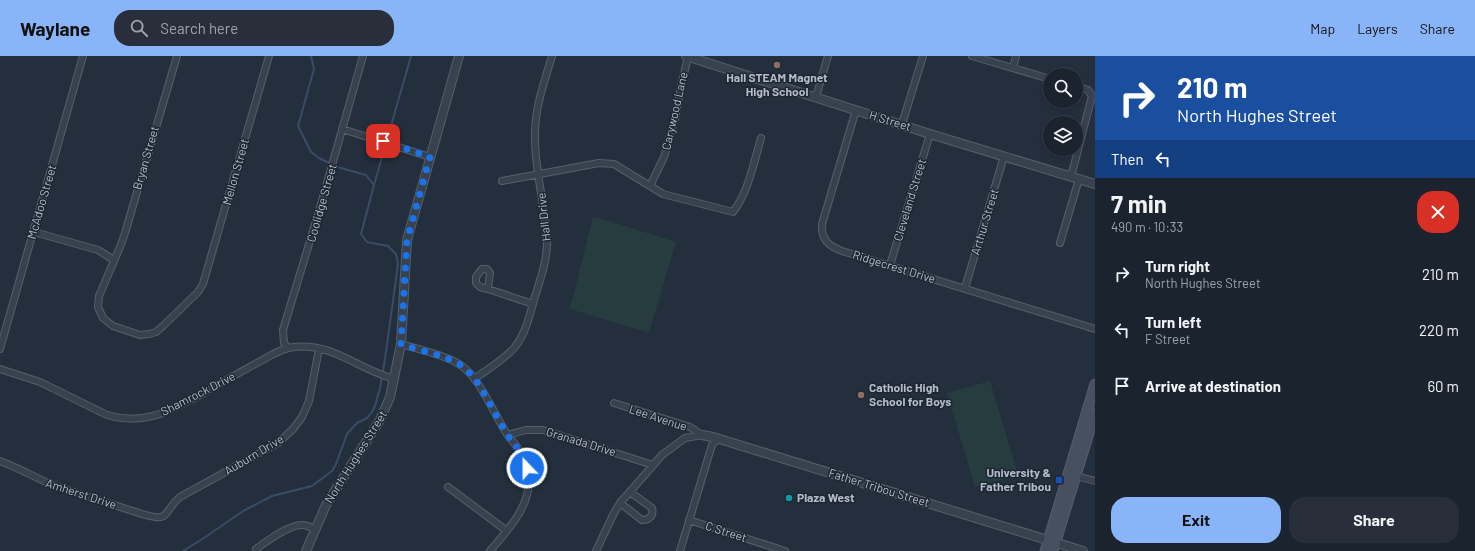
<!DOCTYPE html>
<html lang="en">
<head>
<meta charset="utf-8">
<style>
  :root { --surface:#1b232e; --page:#282f3a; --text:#f1f3f6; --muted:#a0a4aa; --line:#39404a; --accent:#8ab4f8 }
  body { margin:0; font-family:Barlow,sans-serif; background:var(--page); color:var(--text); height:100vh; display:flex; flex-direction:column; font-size:15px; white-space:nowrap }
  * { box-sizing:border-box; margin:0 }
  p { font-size:13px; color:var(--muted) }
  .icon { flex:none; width:22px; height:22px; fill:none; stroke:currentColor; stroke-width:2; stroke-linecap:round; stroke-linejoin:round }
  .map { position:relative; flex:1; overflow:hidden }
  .panel { display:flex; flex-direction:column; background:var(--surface); width:380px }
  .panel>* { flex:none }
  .guide { background:#1a4fa0; color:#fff; overflow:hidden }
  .tools { position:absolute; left:1043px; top:12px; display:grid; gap:8px }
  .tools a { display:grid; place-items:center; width:40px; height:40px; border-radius:50%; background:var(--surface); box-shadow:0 2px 6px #0003,0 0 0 1px var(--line); font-size:20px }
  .pin { position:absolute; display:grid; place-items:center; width:34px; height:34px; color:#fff; margin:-17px; border-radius:8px; box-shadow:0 2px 6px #0006 }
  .me { position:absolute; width:44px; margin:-22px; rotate:338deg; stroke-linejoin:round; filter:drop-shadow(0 0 3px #0008) }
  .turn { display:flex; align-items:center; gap:14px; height:84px; padding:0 16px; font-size:18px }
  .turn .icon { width:52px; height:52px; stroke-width:2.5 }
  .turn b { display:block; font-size:28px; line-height:34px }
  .then { display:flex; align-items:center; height:38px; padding:0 16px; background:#0003; gap:8px; font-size:15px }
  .round { display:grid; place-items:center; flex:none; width:42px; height:42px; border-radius:16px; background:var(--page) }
  .summary { display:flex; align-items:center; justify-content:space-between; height:68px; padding:0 16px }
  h1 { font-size:24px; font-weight:700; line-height:30px }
  .button { display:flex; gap:8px; margin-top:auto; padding:8px 16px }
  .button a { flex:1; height:46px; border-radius:16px; background:var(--accent); color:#111; font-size:16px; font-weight:700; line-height:46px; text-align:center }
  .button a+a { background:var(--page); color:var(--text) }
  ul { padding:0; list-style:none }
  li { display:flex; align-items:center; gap:12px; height:56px; padding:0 16px }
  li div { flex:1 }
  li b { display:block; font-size:15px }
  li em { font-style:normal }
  header { display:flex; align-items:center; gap:24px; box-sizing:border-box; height:56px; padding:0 20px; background:var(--accent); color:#111 }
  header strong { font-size:19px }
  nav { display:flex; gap:22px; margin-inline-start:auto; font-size:14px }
  .search { width:280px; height:36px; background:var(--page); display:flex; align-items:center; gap:10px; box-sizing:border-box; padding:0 14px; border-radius:16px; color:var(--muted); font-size:15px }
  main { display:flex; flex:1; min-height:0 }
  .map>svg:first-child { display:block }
</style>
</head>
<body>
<header>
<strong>Waylane</strong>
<div class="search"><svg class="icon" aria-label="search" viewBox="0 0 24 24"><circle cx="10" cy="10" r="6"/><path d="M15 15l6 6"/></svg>Search here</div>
<nav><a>Map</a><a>Layers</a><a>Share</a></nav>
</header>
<main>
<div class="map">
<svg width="1095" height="495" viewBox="0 0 1095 495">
  <rect width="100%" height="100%" fill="#242f3e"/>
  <path fill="#263c3f" d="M 593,160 L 676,186 L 649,277 L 570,253 Z
    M 990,325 L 1018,419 L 975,431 L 947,337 Z"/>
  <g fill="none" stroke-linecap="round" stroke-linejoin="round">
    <path stroke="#394c67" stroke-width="2" d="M 374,129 L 411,0
      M 183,495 L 207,480 L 243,455 L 272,440 L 312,430 L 332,415 L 336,408 L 347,378 L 357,367 L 367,362 L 372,356 L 375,350 L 380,332 L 385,303 L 398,208 L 396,198 L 388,190 L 367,186 L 361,178 L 374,129 L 366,119 L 337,111 L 319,102 L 311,96 L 298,70 L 314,13 L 311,0"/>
    <g stroke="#565f6c" stroke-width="8">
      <path id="minor" d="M 177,0 L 125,177 L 120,191 L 99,240 L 98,251 L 103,262 L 113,270 L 140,279 L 149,278 L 156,276 L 164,269 L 198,236 L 203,228 L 269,0
        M 972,0 L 1050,23
        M 1013,12 L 1016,0
        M 816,41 L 828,0
        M 856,54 L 822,168 C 821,183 828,190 842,195 L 1095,273
        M 902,68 L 923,0
        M 342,73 L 430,101
        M 1071,121 L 1092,40 L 1088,34 L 1076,30
        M 502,125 L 599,107 L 614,108 L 663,138 L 733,156 C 748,137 754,106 761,82
        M 650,130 L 664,101 L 675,63 L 682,26 L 688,1
        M 34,176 L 98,194 L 114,204
        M 1060,187 L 1079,123
        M 890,209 L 930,78
        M 482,213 L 487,213 L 490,217 L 488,233 L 480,231 L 476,227 L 476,221 Z
        M 965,232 L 1004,100
        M 488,233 L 533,248
        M 401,288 C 420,294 446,299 462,310 C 480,323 494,358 507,378 C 513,387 521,393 524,403 C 529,415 530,428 527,439 C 521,461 504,478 490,495
        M 288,292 L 284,287 L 283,274 L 319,155 L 363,0
        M 0,293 L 83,0
        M 0,313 L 40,326 L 107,359 C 145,370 169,355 202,338 C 219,328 237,318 255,308 C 267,302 281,292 294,291 C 335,287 358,314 395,323
        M 474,323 C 488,313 504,304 515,291 C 526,277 529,261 534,244 C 540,224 548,203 547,182 C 545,149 535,115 535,83 C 534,54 544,27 552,0
        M 614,347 L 690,371 L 702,379
        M 508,379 L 526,374 L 543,374 L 653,409
        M 0,405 C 19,412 36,422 55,430 L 142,458 C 172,467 162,456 180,441 L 278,387 L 293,373 L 302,361 L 309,345 L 319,293
        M 1076,420 L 1095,425
        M 448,431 L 507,475
        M 620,447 L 642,464 C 650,464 654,459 652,452 L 630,436
        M 689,464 L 785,495
        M 256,493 C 267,485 288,469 302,469 C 307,469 311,471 315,473
        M 596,495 L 614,457 L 620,447 L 662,399 L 685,382 L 702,379
        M 680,495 L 712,389 L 716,385 L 720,383"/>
    </g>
    <g stroke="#565f6c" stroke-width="10">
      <path id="tertiary" d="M 686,0 L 930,78 L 1095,128
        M 702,379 L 713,381 L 1083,495
        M 306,495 L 326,449 L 380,364 L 390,341 L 401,288 L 407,184 L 459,0"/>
    </g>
    <g stroke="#565f6c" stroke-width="11">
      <path id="secondary" d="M 1045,495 L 1095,328
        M 1053,495 L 1095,357"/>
    </g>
    <use href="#minor" stroke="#38414e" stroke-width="6"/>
    <use href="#tertiary" stroke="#38414e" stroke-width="8"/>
    <use href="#secondary" stroke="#465061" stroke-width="9"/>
  </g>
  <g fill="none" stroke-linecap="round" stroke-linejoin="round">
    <path stroke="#1a73e8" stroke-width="7" stroke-dasharray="0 12.6" d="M 383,85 L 430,101 L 407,184 L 401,288 C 420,295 446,299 462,310 C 480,323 494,358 507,378 C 516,391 522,396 527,412"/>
  </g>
  <g fill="#8d6e63" stroke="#1d2633" stroke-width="1.5">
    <circle cx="777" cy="9" r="4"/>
    <circle cx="861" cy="339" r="4"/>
  </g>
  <rect fill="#1a4fb4" stroke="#1d2633" stroke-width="1.5" x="1055" y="420" width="8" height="8" rx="2"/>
  <circle fill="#0f9aa8" stroke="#1d2633" stroke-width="1.5" cx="789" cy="442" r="4"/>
  <g text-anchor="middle" stroke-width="3" stroke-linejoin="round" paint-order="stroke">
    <g font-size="12" font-weight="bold" fill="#b4bcc9" stroke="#1d2633" text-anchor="start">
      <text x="777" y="26" text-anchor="middle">Hall STEAM Magnet<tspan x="777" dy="14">High School</tspan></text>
      <text x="869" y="336">Catholic High<tspan x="869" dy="14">School for Boys</tspan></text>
      <text x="1051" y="421" text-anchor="end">University &amp;<tspan x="1051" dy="14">Father Tribou</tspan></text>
      <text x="797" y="446">Plaza West</text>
    </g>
    <g font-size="12" fill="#b4bcc9" stroke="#1d2633">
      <text transform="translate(675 55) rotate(-77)" y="4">Carywood Lane</text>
      <text transform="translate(890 65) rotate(17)" y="4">H Street</text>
      <text transform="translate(146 102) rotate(-74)" y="4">Bryan Street</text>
      <text transform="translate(236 116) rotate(-74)" y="4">Mellon Street</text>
      <text transform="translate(910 144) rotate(-73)" y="4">Cleveland Street</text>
      <text transform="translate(42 146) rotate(-74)" y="4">McAdoo Street</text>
      <text transform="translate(322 147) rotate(-74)" y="4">Coolidge Street</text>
      <text transform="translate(544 161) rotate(-96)" y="4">Hall Drive</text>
      <text transform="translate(985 166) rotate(-73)" y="4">Arthur Street</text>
      <text transform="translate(894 211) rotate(17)" y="4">Ridgecrest Drive</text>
      <text transform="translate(198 338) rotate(-27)" y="4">Shamrock Drive</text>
      <text transform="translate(658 362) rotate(18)" y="4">Lee Avenue</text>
      <text transform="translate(581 386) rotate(17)" y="4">Granada Drive</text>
      <text transform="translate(254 399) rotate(-31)" y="4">Auburn Drive</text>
      <text transform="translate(356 401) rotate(-58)" y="4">North Hughes Street</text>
      <text transform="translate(879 432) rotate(17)" y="4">Father Tribou Street</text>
      <text transform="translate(81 438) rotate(18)" y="4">Amherst Drive</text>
      <text transform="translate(726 476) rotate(18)" y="4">C Street</text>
    </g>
  </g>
</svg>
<div class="tools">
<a><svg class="icon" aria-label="search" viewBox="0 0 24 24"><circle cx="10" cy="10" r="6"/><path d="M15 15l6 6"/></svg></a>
<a><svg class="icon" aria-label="layers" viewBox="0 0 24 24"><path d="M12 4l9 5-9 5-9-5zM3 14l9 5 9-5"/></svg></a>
</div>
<div class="pin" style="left:383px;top:85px;background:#d93025"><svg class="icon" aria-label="arrive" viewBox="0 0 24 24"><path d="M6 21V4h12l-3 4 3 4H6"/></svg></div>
<svg class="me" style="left:527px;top:412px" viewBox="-20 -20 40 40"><circle r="17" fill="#1a73e8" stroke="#fff" stroke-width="3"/><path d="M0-11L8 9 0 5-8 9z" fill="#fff"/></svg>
</div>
<section class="panel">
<div class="guide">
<div class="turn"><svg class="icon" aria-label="right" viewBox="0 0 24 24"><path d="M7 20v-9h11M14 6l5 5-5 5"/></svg><div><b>210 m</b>North Hughes Street</div></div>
<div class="then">Then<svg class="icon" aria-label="left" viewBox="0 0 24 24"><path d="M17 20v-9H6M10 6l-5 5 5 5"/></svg></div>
</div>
<div class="summary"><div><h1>7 min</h1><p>490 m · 10:33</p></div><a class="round" style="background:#d93025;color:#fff"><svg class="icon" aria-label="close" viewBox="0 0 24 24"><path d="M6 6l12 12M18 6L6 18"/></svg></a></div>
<ul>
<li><svg class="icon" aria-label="right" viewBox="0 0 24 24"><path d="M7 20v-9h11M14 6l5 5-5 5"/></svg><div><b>Turn right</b><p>North Hughes Street</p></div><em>210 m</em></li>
<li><svg class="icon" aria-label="left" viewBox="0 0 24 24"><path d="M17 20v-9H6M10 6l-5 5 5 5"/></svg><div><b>Turn left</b><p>F Street</p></div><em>220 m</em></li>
<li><svg class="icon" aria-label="arrive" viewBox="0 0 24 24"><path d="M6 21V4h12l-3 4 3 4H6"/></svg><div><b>Arrive at destination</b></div><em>60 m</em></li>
</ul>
<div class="button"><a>Exit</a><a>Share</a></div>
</section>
</main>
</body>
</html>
